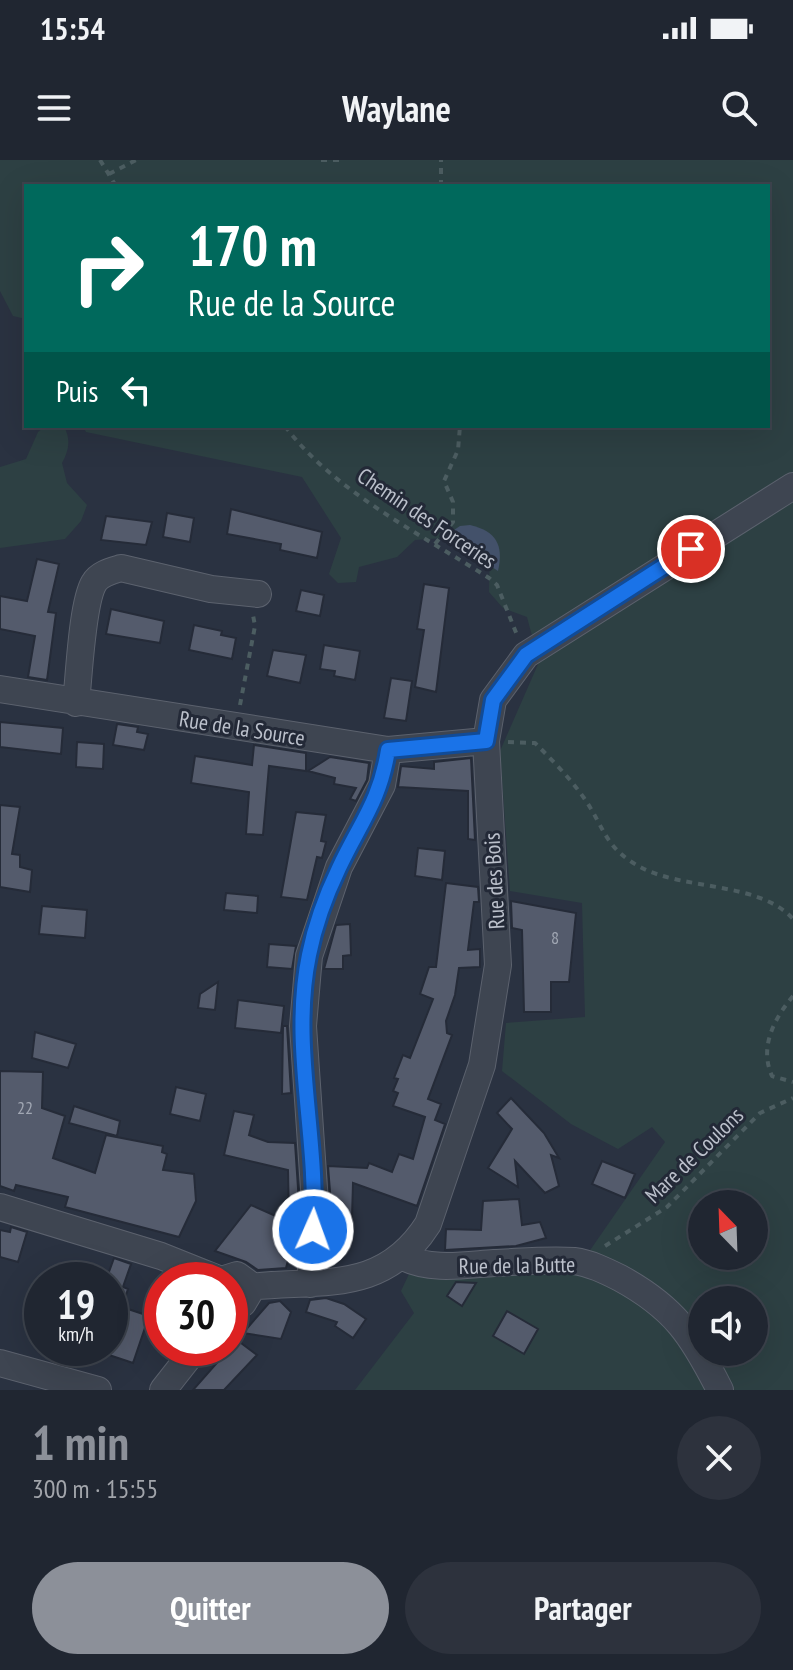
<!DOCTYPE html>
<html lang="fr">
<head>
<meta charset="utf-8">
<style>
  :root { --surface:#202631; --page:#2d323d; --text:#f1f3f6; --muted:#a2a5ab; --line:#3d434d; --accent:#8c9099 }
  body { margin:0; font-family:"PT Sans Narrow",sans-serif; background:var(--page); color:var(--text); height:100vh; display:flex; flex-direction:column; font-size:30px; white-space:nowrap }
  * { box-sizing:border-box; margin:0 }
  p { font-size:26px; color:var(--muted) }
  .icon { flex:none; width:44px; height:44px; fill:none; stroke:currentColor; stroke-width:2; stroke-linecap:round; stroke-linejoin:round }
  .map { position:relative; height:1230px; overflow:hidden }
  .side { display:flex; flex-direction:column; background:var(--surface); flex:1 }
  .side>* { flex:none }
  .top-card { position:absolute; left:24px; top:24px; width:746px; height:244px; border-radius:0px; box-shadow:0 8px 32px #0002,0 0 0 2px var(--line); background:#00695c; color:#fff; overflow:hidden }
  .needle { width:52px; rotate:337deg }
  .tools { position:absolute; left:688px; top:1030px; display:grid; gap:16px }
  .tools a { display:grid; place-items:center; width:80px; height:80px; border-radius:50%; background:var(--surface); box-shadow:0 8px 32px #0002,0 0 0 2px var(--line); font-size:40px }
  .speed { position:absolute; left:24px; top:1102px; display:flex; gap:16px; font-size:40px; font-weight:700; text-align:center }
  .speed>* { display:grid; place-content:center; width:104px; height:104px; border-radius:50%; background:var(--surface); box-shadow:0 8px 32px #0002,0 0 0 2px var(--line); line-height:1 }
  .speed small { font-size:20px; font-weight:400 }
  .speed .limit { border:12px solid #d22; background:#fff; color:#111 }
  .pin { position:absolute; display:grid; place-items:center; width:68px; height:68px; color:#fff; margin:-34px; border:4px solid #fff; border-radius:50%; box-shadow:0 2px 8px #0007 }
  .me { position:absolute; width:88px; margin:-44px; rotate:2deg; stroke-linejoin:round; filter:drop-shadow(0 0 6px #0008) }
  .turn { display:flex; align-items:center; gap:28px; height:168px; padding:0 32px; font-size:36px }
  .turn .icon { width:104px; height:104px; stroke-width:2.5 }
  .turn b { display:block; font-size:56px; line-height:68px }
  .then { display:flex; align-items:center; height:76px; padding:0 32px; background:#0003; gap:16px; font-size:30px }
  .round { display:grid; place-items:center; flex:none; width:84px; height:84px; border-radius:42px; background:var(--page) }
  .summary { display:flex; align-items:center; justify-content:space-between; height:136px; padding:0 32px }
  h1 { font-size:48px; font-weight:700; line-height:60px; color:var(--accent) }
  .action { display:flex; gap:16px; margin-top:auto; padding:16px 32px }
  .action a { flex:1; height:92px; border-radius:48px; background:var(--accent); color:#fff; font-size:32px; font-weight:700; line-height:92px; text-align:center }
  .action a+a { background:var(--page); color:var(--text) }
  .status { display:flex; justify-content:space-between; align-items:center; height:56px; padding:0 40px; background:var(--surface); direction:ltr }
  .status svg { height:22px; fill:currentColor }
  header { display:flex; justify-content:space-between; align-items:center; height:104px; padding:0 32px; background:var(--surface); font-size:36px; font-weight:700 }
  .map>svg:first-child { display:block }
</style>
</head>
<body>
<div class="status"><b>15:54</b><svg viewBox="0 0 49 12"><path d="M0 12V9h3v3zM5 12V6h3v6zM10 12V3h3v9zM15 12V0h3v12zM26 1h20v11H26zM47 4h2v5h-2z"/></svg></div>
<header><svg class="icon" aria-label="menu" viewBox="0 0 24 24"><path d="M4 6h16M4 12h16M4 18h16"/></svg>Waylane<svg class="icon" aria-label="search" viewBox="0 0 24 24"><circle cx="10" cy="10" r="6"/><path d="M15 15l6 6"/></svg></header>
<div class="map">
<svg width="793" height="1230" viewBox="0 0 793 1230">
  <rect width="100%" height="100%" fill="#2a3241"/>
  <path fill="#2d4043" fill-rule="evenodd" d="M 0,0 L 793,0 L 793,1230 L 355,1230 L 414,1153 L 401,1131 L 409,1114 L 575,1112 L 665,982 L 652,967 L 618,989 L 571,964 L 502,911 L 506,863 L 585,857 L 582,743 L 510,731 L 500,591 L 539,502 L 527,457 L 503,448 L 489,432 L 490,387 L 471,376 L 415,380 L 397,397 L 359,407 L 356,422 L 338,423 L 329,414 L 341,378 L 302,317 L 86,272 L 83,266 L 768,266 L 768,26 L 26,26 L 26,159 L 13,156 L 0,131 ZM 702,1044 L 754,1044 L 754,1096 L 702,1096 ZM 702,1140 L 754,1140 L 754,1192 L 702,1192 Z
    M 45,266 L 64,266 C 71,280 69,290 62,303 L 67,323 L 87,345 L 81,361 L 65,379 L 0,388 L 0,307 L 26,299 L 38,272 Z"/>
  <path fill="#43516a" d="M 470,365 C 496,371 504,385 498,411 L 445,376 L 460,366 Z"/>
  <path fill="#545b6c" stroke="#252b38" stroke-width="2" d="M 231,349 L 322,372 L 317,398 L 280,390 L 281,384 L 227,374 Z
    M 167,353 L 194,358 L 190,382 L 163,377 Z
    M 106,356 L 152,362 L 146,385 L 101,380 Z
    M 37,399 L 59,404 L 48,452 L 56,453 L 47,520 L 28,517 L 35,476 L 0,469 L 0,436 L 27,441 Z
    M 424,424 L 449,428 L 436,532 L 415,527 L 424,470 L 417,469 Z
    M 301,430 L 324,435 L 320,456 L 296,451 Z
    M 111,449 L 164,461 L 160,483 L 106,474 Z
    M 194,465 L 222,471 L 221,475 L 236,478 L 232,499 L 189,490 Z
    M 324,485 L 360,491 L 355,520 L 334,516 L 335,511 L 320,509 Z
    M 273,490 L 306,495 L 300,523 L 267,516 Z
    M 391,518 L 412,521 L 406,561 L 384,558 Z
    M 0,562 L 63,568 L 61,594 L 0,587 Z
    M 117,564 L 138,567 L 137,572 L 148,574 L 144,590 L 113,585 Z
    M 77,582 L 104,584 L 103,609 L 76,607 Z
    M 254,585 L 306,593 L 306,611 L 269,606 L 263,675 L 246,674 L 249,632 L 191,623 L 195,596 L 252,605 Z
    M 330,597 L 369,603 L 367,620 L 356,641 L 350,639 L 356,628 L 334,624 L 335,618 L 308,611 Z
    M 471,598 L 475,680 L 468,679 L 468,631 L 398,627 L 401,606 L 434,609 L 434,602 Z
    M 0,645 L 20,647 L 12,694 L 20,695 L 20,707 L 32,710 L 30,732 L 0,727 Z
    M 296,652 L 326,655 L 321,681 L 326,682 L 322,698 L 317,697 L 307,740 L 281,737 Z
    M 418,688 L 445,691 L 442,720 L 415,716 Z
    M 446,723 L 478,727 L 479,742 L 474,742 L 468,790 L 480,789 L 480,807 L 459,808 L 455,835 L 446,861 L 447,873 L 452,875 L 428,939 L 441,944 L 435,960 L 445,964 L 417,1046 L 353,1023 L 352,1058 L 346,1057 L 346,1063 L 334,1063 L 330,1101 L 327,1101 L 331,1044 L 328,1006 L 367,1008 L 369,1003 L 392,1012 L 399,994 L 413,999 L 425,957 L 393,946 L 398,933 L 393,931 L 398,919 L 394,918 L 403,895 L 410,898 L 433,839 L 420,834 L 429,807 L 436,807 Z
    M 226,733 L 258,736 L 257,753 L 224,750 Z
    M 511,741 L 576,753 L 569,822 L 551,822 L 551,852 L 524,852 L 522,770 L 512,768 Z
    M 42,746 L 87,750 L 85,778 L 39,774 Z
    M 350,764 L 351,795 L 343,796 L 343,809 L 324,809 L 336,765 Z
    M 269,784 L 296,786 L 292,809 L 267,807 Z
    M 218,822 L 215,850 L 198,848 L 200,834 Z
    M 238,840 L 284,846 L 281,873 L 235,868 Z
    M 283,866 L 287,866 L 291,933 L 282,934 Z
    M 35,872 L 76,884 L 68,908 L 32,898 Z
    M 0,911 L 43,912 L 42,948 L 65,956 L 53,998 L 95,1013 L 106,975 L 163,986 L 162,992 L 167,994 L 163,1010 L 194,1014 L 196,1041 L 179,1077 L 65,1047 L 68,1037 L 16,1025 L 14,1031 L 0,1026 Z
    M 176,927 L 206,934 L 200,961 L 170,954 Z
    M 511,938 L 544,973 L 559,998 L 551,995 L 559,1026 L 545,1033 L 515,1001 L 518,1027 L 488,1008 L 512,969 L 497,953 Z
    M 74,946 L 120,961 L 117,976 L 69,963 Z
    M 234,951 L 254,955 L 249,975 L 268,982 L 295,983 L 299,1043 L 296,1095 L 290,1093 L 286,1108 L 258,1110 L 246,1102 L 215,1091 L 251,1045 L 289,1062 L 288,1010 L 224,995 Z
    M 602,1001 L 635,1014 L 625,1038 L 592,1024 Z
    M 519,1039 L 522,1065 L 540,1062 L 546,1078 L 516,1086 L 445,1090 L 446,1069 L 481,1070 L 483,1041 Z
    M 11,1067 L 27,1072 L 18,1102 L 0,1097 L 0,1070 L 10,1072 Z
    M 114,1098 L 131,1104 L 123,1127 L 128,1129 L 113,1174 L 110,1174 L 110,1120 L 106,1120 Z
    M 456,1122 L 476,1123 L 462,1146 L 447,1136 Z
    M 326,1138 L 344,1144 L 366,1159 L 353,1178 L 335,1166 L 337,1162 L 306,1152 L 310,1140 Z
    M 280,1141 L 291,1152 L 281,1179 L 243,1173 L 269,1143 Z
    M 125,1148 L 149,1156 L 133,1203 L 109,1195 Z
    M 507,1151 L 538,1169 L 524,1194 L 493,1176 Z
    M 237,1180 L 257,1195 L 224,1230 L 193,1230 Z"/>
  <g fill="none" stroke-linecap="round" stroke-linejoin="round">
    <g stroke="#5c626e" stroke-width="28">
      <path id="minor" d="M 0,529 L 388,590 L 486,581
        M 76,543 C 79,517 82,443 94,423 C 99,414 111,411 121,408 L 211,429 L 258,434
        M 0,1047 L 161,1096 L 221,1120 L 237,1115 L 248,1123 L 249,1133 L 243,1143 L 230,1145
        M 403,1097 C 431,1111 464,1105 494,1103 C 520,1102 547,1099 574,1101 C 590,1103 606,1111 620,1118 C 675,1148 692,1175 720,1230
        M 310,1124 L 315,1043 L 303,866 L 309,796 L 339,707 L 382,625 L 388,590
        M 249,1127 C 321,1119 383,1135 428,1064 L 482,905 L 498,805 L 486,581 L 493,540 L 526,495 L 793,326
        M 0,1203 L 98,1230
        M 163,1230 L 196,1188"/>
    </g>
    <path stroke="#4c5d61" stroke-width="4" stroke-dasharray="6 6" stroke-linecap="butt" d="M 100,0 L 116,26
      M 321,0 L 340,0
      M 109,14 L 136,0
      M 441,26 L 441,0
      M 285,266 C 332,330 422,375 489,418 L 497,425 L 517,475
      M 435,384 L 453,362 L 453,342 L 444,321 L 458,290 L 460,266
      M 240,545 L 255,466 L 253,455
      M 508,582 L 535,583 C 552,600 570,618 584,638 C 605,668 604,688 642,708 C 685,730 760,722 793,759
      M 793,836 C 774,859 759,887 772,916 L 793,922
      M 605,1086 L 667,1047 L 760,953 L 793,938"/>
    <use href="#minor" stroke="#3e4551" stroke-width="26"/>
  </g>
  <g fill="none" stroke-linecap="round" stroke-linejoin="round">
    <g stroke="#114b97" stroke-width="20">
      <path id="route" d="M 313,1070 C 319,978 290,886 309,795 C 315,765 326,735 339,708 C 360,663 380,641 388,590 L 486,581 L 493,540 L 526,495 L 691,389"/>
    </g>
    <use href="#route" stroke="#1a73e8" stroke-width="14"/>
  </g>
  <g text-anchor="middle" stroke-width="6" stroke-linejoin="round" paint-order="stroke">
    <g font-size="18" fill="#a1a7b3">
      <text x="555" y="784">8</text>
      <text x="25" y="954">22</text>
    </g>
    <g font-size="22" fill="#bbc0cb" stroke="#232937">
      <text transform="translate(427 358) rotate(34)" y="8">Chemin des Forceries</text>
      <text transform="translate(242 568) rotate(9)" y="8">Rue de la Source</text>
      <text transform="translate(494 721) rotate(-93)" y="8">Rue des Bois</text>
      <text transform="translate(694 995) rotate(-44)" y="8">Mare de Coulons</text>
      <text transform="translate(517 1105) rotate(-1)" y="8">Rue de la Butte</text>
    </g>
  </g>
</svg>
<div class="tools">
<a><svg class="needle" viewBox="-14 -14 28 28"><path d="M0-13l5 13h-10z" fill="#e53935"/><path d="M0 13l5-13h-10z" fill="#a2a5ab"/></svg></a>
<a><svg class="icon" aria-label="sound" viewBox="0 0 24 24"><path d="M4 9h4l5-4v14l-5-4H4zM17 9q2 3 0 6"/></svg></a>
</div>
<div class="speed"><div>19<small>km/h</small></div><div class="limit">30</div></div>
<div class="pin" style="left:691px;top:389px;background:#d93025"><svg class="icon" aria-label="arrive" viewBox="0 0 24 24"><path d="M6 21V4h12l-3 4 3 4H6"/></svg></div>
<svg class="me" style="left:313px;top:1070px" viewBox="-20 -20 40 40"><circle r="17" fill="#1a73e8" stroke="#fff" stroke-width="3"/><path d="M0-11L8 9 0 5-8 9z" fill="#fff"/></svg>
<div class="top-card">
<div class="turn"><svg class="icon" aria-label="right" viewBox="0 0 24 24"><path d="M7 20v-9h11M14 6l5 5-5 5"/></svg><div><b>170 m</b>Rue de la Source</div></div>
<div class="then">Puis<svg class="icon" aria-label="left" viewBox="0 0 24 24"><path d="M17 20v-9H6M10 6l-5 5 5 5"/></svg></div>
</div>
</div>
<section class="side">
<div class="summary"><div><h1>1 min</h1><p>300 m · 15:55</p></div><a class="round"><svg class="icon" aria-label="close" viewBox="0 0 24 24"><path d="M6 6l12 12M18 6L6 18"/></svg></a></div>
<div class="action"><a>Quitter</a><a>Partager</a></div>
</section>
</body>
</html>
